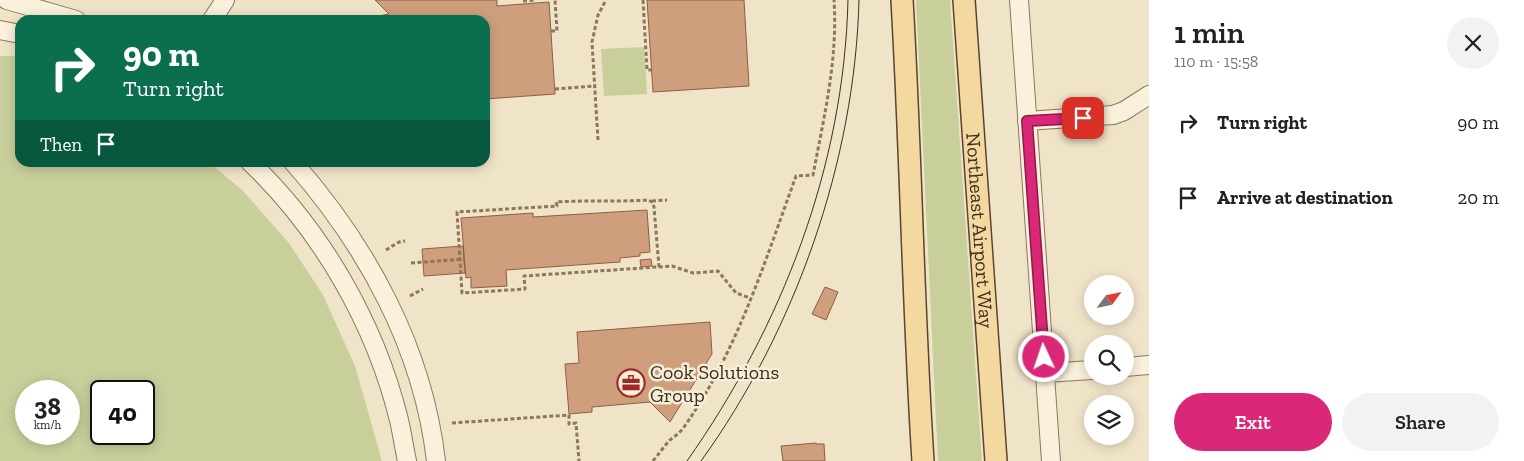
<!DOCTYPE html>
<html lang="en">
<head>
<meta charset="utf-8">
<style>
  :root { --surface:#fff; --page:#f2f2f2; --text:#222; --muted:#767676; --accent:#db2777 }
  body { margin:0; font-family:"Zilla Slab",serif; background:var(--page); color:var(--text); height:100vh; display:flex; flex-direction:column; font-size:19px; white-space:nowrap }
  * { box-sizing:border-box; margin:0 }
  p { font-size:16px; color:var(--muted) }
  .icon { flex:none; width:28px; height:28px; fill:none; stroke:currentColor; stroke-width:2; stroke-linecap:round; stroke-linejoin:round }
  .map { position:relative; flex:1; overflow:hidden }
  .sheet { display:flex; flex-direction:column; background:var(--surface); width:375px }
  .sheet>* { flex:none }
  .hud { position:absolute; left:15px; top:15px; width:475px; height:152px; border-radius:15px; box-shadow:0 2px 12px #0003; background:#0b6e4f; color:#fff; overflow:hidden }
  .needle { width:32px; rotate:57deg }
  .buttons { position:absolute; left:1084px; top:275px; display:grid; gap:10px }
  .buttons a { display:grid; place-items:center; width:50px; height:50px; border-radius:50%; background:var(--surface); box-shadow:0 2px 12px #0003; font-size:25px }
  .speed { position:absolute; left:15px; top:380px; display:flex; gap:10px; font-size:25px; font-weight:700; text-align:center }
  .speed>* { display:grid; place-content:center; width:65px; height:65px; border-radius:50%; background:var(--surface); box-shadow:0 2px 12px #0003; line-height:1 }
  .speed small { font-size:12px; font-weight:400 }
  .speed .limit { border:2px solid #111; border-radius:8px; background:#fff; color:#111 }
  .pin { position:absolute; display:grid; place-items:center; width:42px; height:42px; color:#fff; margin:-21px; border-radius:10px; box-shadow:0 2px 8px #0006 }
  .me { position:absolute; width:55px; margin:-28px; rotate:357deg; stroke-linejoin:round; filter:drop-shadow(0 0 4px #0008) }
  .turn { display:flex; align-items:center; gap:18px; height:105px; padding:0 25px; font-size:22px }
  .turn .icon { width:65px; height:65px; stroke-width:2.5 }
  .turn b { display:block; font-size:35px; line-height:42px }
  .then { display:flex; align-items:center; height:48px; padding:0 25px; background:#0003; gap:10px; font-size:19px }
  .round { display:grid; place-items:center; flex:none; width:52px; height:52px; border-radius:26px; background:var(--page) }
  .headline { display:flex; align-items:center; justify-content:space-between; height:85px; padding:0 25px }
  h1 { font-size:30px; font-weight:600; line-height:38px }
  .action { display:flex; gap:10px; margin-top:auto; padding:10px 25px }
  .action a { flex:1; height:58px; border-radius:30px; background:var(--accent); color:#fff; font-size:20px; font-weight:600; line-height:58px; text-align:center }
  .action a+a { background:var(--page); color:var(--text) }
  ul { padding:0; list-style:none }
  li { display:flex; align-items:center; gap:15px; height:75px; padding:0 25px }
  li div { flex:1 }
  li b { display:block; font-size:19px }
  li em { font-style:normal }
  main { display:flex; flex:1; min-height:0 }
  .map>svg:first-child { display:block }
</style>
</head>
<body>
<main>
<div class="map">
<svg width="1149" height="461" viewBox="0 0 1149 461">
  <rect width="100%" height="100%" fill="#f0e4c8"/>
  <path fill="#c9cf9b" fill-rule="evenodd" d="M 916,0 L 950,0 L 982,461 L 938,461 Z
    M 644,47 L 647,94 L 604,96 L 601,49 Z
    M 0,56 L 13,56 L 20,59 L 20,162 L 210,163 L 242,190 L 289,243 L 323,295 L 355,366 L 382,461 L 0,461 ZM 26,391 L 69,391 L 69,434 L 26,434 ZM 144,391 L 144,434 L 101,434 L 101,391 Z"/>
  <path fill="#cf9f7d" stroke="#8d5f41" d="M 375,0 L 497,0 L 497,6 L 549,2 L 555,94 L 485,99 L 485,20 L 377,20 L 374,17 L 389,14 Z
    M 647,0 L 744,0 L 749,86 L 653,92 Z
    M 647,210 L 650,252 L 640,253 L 640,256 L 620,258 L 620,262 L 506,270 L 507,286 L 471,288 L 471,277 L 466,278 L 461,218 L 533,213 L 533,217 Z
    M 463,246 L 465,273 L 424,276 L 422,249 Z
    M 651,259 L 652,266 L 641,267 L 640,260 Z
    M 825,287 L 838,292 L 826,320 L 812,314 Z
    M 710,322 L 712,354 L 670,422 L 650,402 L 592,407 L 592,412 L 569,414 L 565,364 L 579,363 L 577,332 Z
    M 816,443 L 816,444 L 824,444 L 825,461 L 783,461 L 781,446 Z"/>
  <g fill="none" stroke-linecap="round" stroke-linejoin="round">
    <g stroke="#8d765c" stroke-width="20">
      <path id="minor" d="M 7,0 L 76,20
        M 1019,0 L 1051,461
        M 212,20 L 225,0
        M 0,30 L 20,34
        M 1027,121 L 1113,115 L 1124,111 L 1149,95
        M 250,162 C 322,231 375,323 399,420 C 402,433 404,447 407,461
        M 293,162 C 367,246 423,348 436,461
        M 1125,367 L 1149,365
        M 1045,373 L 1092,370"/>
    </g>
    <g stroke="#5b4430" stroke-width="24">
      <g id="major">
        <path d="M 902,0 C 911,154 913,307 923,461"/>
        <path id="s1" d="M 964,0 L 996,461"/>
      </g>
    </g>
    <path stroke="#8d765c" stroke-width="3" stroke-dasharray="4 2.5" stroke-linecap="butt" d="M 643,0 L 647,70 L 651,70
      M 523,1 L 536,0
      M 551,31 L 557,31 L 555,0
      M 555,89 L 594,86
      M 598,140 L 592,42 L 598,15 L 606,0
      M 652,201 L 667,200
      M 386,250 L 399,242 L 405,241
      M 411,263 L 464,259
      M 659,267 L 654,207 L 653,203 L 649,200 C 618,202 587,200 556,202 L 557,206 L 457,212 L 462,293 L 525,289 L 524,276 L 672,266 L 693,273 L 718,271 L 736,293 L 750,298
      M 410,296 L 423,289
      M 452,423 L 569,415 L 569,424 L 576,423 L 579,461
      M 653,461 C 659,454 664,446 670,440 C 675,436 680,433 684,427 C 737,352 765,261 796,176 L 813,175 C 824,117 838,59 834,0"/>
    <use href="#minor" stroke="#faf1dc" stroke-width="18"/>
    <use href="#major" stroke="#f3d9a0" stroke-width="21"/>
    <path stroke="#3d2e20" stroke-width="1" d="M 687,461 C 782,326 844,166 848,0
      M 701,461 C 795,331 855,161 859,0"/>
  </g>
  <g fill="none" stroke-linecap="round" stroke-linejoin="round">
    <g stroke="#8e194d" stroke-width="12">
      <path id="route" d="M 1044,357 L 1027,121 L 1083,118"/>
    </g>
    <use href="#route" stroke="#db2777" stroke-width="9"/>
  </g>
  <defs>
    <g id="office-ring" transform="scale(1.4375)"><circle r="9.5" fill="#f7eed8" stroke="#9e2a2b" stroke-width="1.5"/><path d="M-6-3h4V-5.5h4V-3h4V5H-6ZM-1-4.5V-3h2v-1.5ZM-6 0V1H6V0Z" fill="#9e2a2b"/></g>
  </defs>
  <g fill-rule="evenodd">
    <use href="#office-ring" x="631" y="383"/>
  </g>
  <g text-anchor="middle" stroke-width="5" stroke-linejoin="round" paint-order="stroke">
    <g font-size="20" fill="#3d2e20" stroke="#f7eed8">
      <text dy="7" stroke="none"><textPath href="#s1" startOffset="231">Northeast Airport Way</textPath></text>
    </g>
    <g font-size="20" fill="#3d2e20" stroke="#f7eed8" text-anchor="start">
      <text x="650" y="379">Cook Solutions<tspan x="650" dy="23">Group</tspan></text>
    </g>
  </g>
</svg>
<div class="buttons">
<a><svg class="needle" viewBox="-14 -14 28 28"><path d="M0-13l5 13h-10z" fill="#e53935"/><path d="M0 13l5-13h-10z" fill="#767676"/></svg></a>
<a><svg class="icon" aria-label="search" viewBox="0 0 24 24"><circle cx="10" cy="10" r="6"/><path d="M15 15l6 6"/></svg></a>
<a><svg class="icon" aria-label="layers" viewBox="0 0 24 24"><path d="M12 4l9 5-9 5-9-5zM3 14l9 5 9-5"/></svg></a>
</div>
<div class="speed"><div>38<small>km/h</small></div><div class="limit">40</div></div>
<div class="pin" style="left:1083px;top:118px;background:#d93025"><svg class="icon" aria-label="arrive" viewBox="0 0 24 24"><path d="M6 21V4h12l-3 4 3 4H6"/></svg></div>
<svg class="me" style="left:1044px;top:357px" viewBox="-20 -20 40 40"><circle r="17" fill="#db2777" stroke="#fff" stroke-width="3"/><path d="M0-11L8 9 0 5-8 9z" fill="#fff"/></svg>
<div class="hud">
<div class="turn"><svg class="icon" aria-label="right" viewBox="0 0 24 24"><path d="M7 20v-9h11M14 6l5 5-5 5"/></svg><div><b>90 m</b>Turn right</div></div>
<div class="then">Then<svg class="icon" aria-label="arrive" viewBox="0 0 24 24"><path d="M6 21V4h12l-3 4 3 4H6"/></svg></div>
</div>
</div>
<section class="sheet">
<div class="headline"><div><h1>1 min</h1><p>110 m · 15:58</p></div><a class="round"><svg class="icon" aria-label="close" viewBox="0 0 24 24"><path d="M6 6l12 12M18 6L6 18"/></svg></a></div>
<ul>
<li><svg class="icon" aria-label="right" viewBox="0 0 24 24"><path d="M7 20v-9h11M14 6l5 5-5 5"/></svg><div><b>Turn right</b></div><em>90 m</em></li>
<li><svg class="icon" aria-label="arrive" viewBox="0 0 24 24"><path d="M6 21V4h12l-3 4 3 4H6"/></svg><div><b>Arrive at destination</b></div><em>20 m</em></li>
</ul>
<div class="action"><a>Exit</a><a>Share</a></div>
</section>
</main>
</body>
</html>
